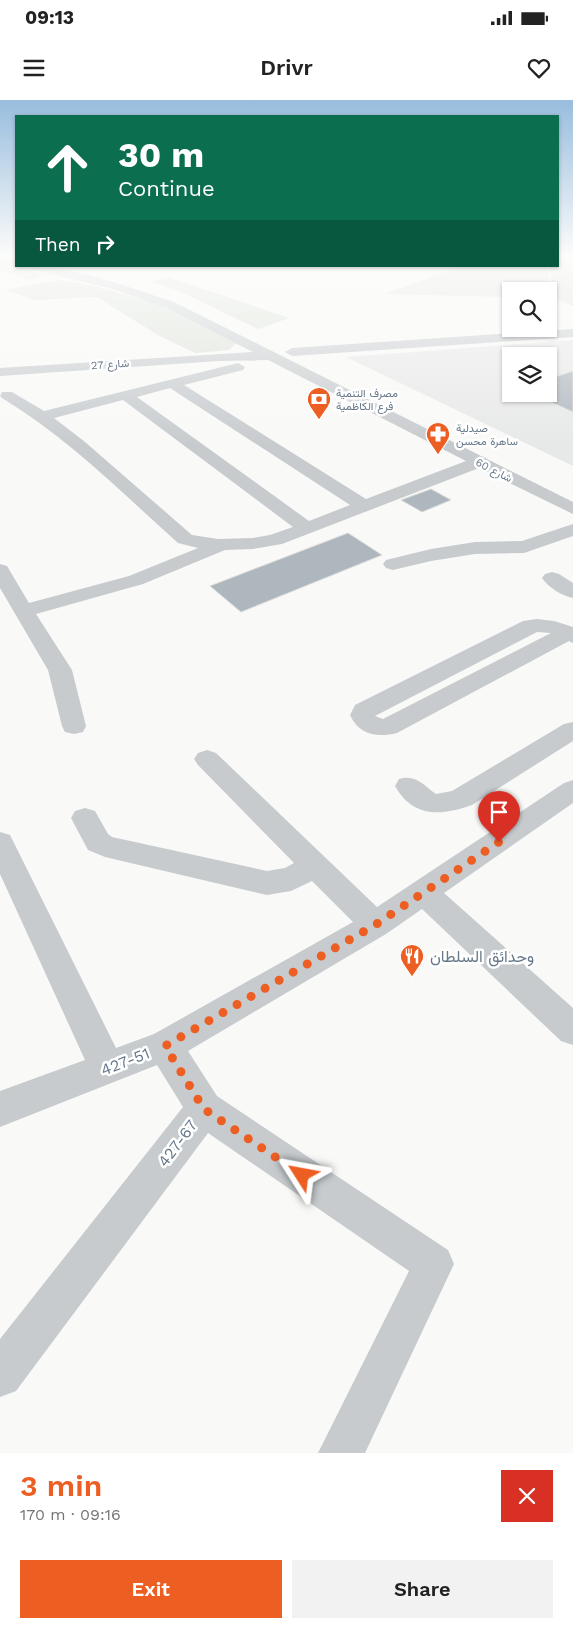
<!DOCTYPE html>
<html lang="en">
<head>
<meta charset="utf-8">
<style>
  :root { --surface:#fff; --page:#f2f2f2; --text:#222; --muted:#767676; --accent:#ed5e23 }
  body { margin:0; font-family:"Work Sans",Vazirmatn,sans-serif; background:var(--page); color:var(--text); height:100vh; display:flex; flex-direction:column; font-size:19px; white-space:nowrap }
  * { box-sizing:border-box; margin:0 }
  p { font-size:16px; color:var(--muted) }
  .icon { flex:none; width:28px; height:28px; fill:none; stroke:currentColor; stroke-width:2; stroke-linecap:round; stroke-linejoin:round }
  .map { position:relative; height:1353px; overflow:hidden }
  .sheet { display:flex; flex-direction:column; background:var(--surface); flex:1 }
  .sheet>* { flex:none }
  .guide { position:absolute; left:15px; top:15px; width:544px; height:152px; border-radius:0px; box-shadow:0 1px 4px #0004; background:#0b6e4f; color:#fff; overflow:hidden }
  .tools { position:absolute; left:502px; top:182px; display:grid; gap:10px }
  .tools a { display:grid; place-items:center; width:55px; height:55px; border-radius:0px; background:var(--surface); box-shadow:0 1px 4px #0004; font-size:25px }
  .pin { position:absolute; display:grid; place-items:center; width:42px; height:42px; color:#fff; margin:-51px -21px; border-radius:50% 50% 50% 0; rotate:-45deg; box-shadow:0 0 5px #0007 }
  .pin .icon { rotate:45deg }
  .me { position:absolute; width:55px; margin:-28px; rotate:304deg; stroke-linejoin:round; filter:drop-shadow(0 0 4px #0008) }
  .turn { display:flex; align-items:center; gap:18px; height:105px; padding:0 20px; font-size:22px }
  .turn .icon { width:65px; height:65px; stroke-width:2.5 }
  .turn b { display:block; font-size:35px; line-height:42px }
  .then { display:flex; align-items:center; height:48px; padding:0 20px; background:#0003; gap:10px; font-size:19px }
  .round { display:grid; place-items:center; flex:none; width:52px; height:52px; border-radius:0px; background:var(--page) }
  .overview { display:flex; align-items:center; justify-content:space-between; height:85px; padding:0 20px }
  h1 { font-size:30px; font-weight:600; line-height:38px; color:var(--accent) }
  .button { display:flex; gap:10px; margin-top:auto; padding:10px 20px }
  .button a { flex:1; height:58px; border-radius:0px; background:var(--accent); color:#fff; font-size:20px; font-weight:600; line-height:58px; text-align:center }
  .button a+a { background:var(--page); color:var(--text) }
  .status { display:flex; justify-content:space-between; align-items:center; height:35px; padding:0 25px; background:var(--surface); direction:ltr }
  .status svg { height:14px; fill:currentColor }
  header { display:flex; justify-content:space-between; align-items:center; height:65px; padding:0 20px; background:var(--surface); font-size:22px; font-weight:600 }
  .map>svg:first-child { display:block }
</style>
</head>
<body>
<div class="status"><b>09:13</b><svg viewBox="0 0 49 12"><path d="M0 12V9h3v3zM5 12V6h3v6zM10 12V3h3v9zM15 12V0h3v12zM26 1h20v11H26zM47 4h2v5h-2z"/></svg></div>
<header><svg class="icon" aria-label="menu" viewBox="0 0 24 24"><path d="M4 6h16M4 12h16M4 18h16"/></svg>Drivr<svg class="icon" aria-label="heart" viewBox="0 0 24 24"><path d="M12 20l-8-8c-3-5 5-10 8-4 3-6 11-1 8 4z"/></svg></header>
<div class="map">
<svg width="573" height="1353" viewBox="0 0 573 1353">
  <rect width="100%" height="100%" fill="#f9f9f7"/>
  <path fill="#e7e8e8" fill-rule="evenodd" d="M 573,240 L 573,366 L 346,257 ZM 511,256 L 549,256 L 549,294 L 511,294 Z"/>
  <path fill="#dae1d7" d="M 558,157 L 573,157 L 573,206 L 556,199 L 548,166 L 558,166 Z
    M 0,161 L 47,174 L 30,180 L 0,170 Z
    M 461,166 L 547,166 L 552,198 L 549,198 L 549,191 L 511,191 L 511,197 L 385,194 Z
    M 168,177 L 289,218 L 258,229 L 177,190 L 151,182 Z
    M 58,180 L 94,186 L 155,203 L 233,241 L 235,244 L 229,250 L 195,253 L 158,235 L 97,197 L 34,200 L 6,190 Z"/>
  <path fill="#afb7be" stroke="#dbdbd9" d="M 573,271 L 573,312 L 549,301 L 549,279 Z
    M 431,389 L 451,400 L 422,412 L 401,400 Z
    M 348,433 L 382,455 L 241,512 L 210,486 Z"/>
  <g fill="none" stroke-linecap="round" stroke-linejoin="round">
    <path fill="#c7cbce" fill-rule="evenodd" d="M 0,157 L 16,159 L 16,165 L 0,161 Z
      M 26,166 C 74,166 128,187 174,202 L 573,402 L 573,414 L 479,368 L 282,444 L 253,449 L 225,450 L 143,484 L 36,514 L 72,570 L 86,626 L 83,632 L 74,634 L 65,632 L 62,626 L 48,570 L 0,488 L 0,464 L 7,466 L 29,503 L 129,476 L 198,448 L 178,443 C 121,392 68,338 2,298 L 0,296 L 2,292 L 12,292 L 44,311 L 238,263 L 245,267 L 243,270 L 184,285 L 366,399 L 466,361 L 268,260 L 219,261 L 0,276 L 0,268 L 253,252 L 166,208 L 113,189 L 27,168 ZM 170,288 L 350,405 L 309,421 L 137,297 ZM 123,300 L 293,427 L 270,435 L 253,438 L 218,439 L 192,435 L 85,342 L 54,318 Z
      M 573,229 L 573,237 L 292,256 L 285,252 L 292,248 Z
      M 573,424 L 573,436 L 524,453 L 475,454 L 431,461 L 393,470 L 386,468 L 383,464 L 386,460 L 431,449 L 475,442 L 522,441 Z
      M 552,472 L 559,474 L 573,483 L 573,498 C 562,496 548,487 542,478 L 545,474 Z
      M 537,519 L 554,521 L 573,527 L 573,543 L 569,541 L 397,633 C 377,638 359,635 350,615 L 355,605 L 523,521 ZM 537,532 L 551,533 L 383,619 L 375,616 Z
      M 573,622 L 573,641 L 472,705 C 441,716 413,718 395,686 L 399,679 C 416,674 423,685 436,694 L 452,691 L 564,624 Z
      M 207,650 L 216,653 L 377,807 L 564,683 L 573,680 L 573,703 L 444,793 L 573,908 L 573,945 L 561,941 L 422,809 L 386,834 L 188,951 L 217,996 L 448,1150 L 454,1164 L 365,1353 L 318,1353 L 409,1171 L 208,1033 L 16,1291 L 0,1297 L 0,1239 L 183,1007 L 157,965 L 0,1027 L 0,991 L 85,960 L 0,774 L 0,732 L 10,735 L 14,743 L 116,948 L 154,934 L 353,822 L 312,781 L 291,791 L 267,795 L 105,757 L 88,750 L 71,718 L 75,711 L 85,708 L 95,711 L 108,734 L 112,737 L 267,771 L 285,768 L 294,763 L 198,665 L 194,659 L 198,653 Z"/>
  </g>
  <linearGradient id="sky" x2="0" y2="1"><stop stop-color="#98bdde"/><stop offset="0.45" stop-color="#fcfcfb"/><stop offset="1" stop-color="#fcfcfb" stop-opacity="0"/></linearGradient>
  <rect width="573" height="346" fill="url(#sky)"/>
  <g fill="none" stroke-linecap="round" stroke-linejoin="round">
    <path stroke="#ed5e23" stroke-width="9" stroke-dasharray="0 16.2" d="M 302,1075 L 204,1009 L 165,946 L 375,825 L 499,742"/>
  </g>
  <defs>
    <g id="bank-pin" transform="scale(1.25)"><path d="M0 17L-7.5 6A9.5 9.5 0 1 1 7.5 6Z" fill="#ed5e23" stroke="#fff"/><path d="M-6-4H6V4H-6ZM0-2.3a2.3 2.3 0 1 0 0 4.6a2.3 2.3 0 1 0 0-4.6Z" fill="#fff"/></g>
    <g id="pharmacy-pin" transform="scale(1.25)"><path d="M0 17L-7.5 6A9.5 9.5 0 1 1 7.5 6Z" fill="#ed5e23" stroke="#fff"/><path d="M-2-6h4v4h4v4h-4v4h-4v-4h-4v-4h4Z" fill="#fff"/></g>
    <g id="restaurant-pin" transform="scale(1.25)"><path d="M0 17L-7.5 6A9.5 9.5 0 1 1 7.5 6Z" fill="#ed5e23" stroke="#fff"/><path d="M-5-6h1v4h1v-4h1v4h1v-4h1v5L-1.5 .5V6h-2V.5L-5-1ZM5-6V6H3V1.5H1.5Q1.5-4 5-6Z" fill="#fff"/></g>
  </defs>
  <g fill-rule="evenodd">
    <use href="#bank-pin" x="319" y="299"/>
    <use href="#pharmacy-pin" x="438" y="334"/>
    <use href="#restaurant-pin" x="412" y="856"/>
  </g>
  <g text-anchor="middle" stroke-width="5" stroke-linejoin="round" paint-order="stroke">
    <g font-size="11" fill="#667889" stroke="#fff">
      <text transform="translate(110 264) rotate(-4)" y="4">شارع 27</text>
      <text transform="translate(494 370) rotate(27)" y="4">شارع 60</text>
    </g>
    <g font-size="11" fill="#667889" stroke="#fff" text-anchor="start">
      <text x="336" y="297">مصرف التنمية<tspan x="336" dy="13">فرع الكاظمية</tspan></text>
      <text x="456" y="332">صيدلية<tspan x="456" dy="13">ساهرة محسن</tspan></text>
    </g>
    <g font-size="16" fill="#667889" stroke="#fff" text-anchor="start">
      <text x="430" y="862">وحدائق السلطان</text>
    </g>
    <g font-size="16" fill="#667889" stroke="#fff">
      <text transform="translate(125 961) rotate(-21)" y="6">427-51</text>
      <text transform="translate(177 1043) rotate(-53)" y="6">427-67</text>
    </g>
  </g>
</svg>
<div class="tools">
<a><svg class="icon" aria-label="search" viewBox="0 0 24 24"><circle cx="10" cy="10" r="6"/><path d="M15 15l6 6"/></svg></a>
<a><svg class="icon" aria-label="layers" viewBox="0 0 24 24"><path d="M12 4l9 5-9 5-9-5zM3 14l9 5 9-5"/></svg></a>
</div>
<div class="pin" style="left:499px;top:742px;background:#d93025"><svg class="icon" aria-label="arrive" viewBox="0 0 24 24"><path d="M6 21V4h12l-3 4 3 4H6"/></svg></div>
<svg class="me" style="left:302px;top:1075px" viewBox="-20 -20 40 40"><path d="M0-17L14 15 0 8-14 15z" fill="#ed5e23" stroke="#fff" stroke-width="4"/></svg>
<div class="guide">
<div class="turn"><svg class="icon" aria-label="ahead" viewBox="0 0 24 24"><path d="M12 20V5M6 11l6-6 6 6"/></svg><div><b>30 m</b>Continue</div></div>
<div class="then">Then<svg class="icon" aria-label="right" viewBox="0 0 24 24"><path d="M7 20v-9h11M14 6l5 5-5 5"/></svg></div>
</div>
</div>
<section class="sheet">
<div class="overview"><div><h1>3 min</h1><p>170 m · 09:16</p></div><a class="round" style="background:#d93025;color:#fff"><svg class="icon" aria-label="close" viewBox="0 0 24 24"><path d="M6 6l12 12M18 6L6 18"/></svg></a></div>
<div class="button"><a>Exit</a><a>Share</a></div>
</section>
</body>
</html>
